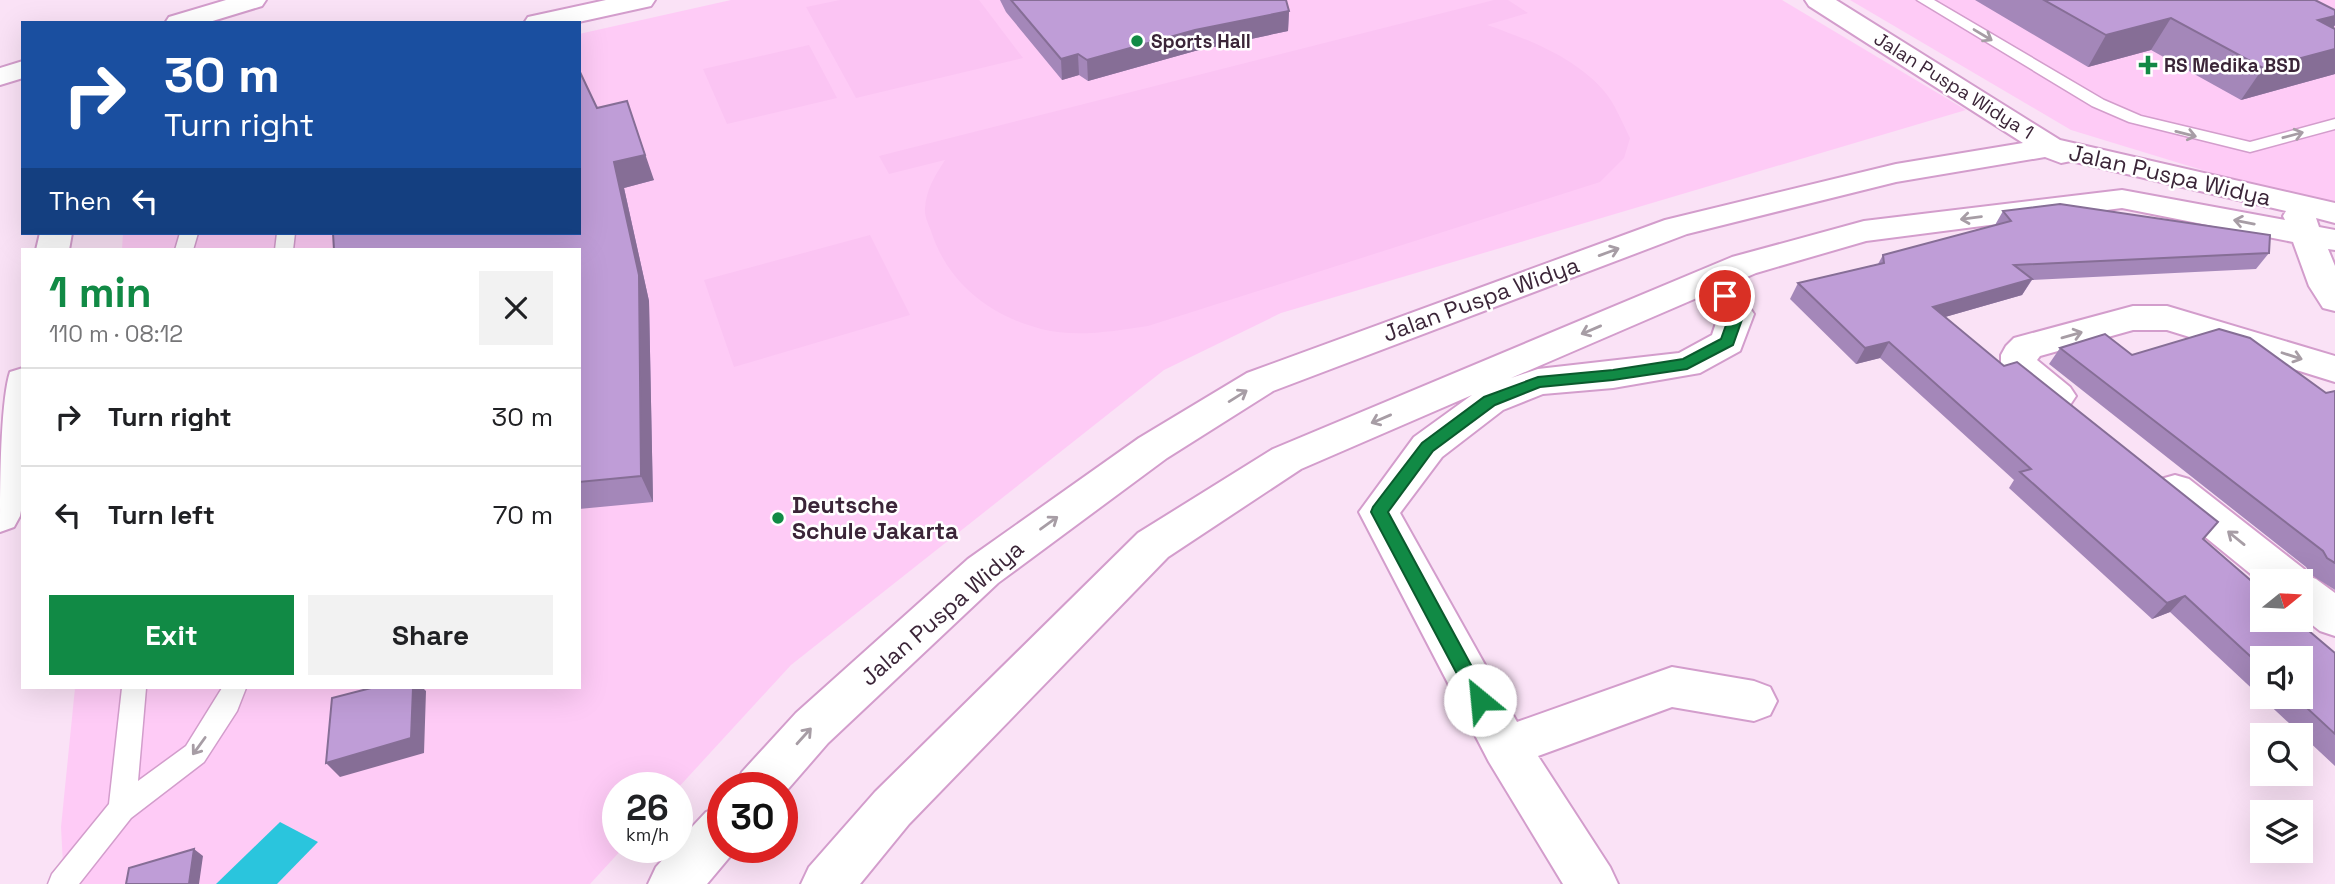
<!DOCTYPE html>
<html lang="en">
<head>
<meta charset="utf-8">
<style>
  :root { --surface:#fff; --page:#f2f2f2; --text:#202124; --muted:#757577; --line:#e0e0e0; --accent:#118a45 }
  body { margin:0; font-family:"Space Grotesk",sans-serif; background:var(--page); color:var(--text); height:100vh; display:flex; flex-direction:column; font-size:26px; white-space:nowrap }
  * { box-sizing:border-box; margin:0 }
  p { font-size:23px; color:var(--muted) }
  .icon { flex:none; width:38px; height:38px; fill:none; stroke:currentColor; stroke-width:2; stroke-linecap:round; stroke-linejoin:round }
  .map { position:relative; flex:1; overflow:hidden }
  .details { position:absolute; left:21px; top:248px; width:560px; height:441px; display:flex; flex-direction:column; background:var(--surface); border-radius:0px; box-shadow:0 7px 28px #0002 }
  .details>* { flex:none }
  .top-card { position:absolute; left:21px; top:21px; width:560px; height:214px; border-radius:0px; box-shadow:0 7px 28px #0002; background:#1a4fa0; color:#fff; overflow:hidden }
  .needle { width:46px; rotate:72deg }
  .buttons { position:absolute; left:2250px; top:569px; display:grid; gap:14px }
  .buttons a { display:grid; place-items:center; width:63px; height:63px; border-radius:0px; background:var(--surface); box-shadow:0 7px 28px #0002; font-size:35px }
  .speed { position:absolute; left:602px; top:772px; display:flex; gap:14px; font-size:35px; font-weight:700; text-align:center }
  .speed>* { display:grid; place-content:center; width:91px; height:91px; border-radius:50%; background:var(--surface); box-shadow:0 7px 28px #0002; line-height:1 }
  .speed small { font-size:18px; font-weight:400 }
  .speed .limit { border:10px solid #d22; background:#fff; color:#111 }
  .pin { position:absolute; display:grid; place-items:center; width:60px; height:60px; color:#fff; margin:-30px; border:4px solid #fff; border-radius:50%; box-shadow:0 2px 7px #0007 }
  .me { position:absolute; width:77px; margin:-38px; rotate:332deg; stroke-linejoin:round; filter:drop-shadow(0 0 5px #0008) }
  .turn { display:flex; align-items:center; gap:24px; height:147px; padding:0 28px; font-size:32px }
  .turn .icon { width:91px; height:91px; stroke-width:2.5 }
  .turn b { display:block; font-size:49px; line-height:60px }
  .then { display:flex; align-items:center; height:66px; padding:0 28px; background:#0003; gap:14px; font-size:26px }
  .round { display:grid; place-items:center; flex:none; width:74px; height:74px; border-radius:0px; background:var(--page) }
  .summary { display:flex; align-items:center; justify-content:space-between; height:119px; padding:0 28px }
  h1 { font-size:42px; font-weight:800; line-height:52px; color:var(--accent) }
  .primary-button { display:flex; gap:14px; margin-top:auto; padding:14px 28px }
  .primary-button a { flex:1; height:80px; border-radius:0px; background:var(--accent); color:#fff; font-size:28px; font-weight:800; line-height:80px; text-align:center }
  .primary-button a+a { background:var(--page); color:var(--text) }
  ul { padding:0; list-style:none }
  li { display:flex; align-items:center; gap:21px; height:98px; padding:0 28px; border-top:2px solid var(--line) }
  li div { flex:1 }
  li b { display:block; font-size:26px }
  li em { font-style:normal }
  .map>svg:first-child { display:block }
</style>
</head>
<body>
<div class="map">
<svg width="2335" height="884" viewBox="0 0 2335 884">
  <rect width="100%" height="100%" fill="#fae2f6"/>
  <path fill="#fecbf6" d="M 731,0 L 1782,0 L 1966,110 L 1281,313 L 1164,370 L 791,665 L 677,789 L 618,788 L 618,847 L 624,847 L 590,884 L 64,884 L 61,827 L 75,688 L 579,688 L 579,250 L 122,250 L 123,233 L 579,233 L 579,34 Z
    M 1850,0 L 2335,0 L 2335,202 L 2225,177 L 2071,130 Z"/>
  <path fill="#fbc4f3" d="M 840,0 L 979,0 L 1023,58 L 856,98 L 806,7 Z
    M 1494,0 L 1508,0 L 1528,13 L 1487,25 C 1527,39 1575,57 1604,91 C 1615,104 1622,122 1630,138 L 1624,158 L 1600,182 L 1148,326 C 1113,331 1077,338 1041,329 C 991,316 949,284 932,234 C 930,227 924,217 925,209 C 926,189 935,176 945,160 L 889,174 L 879,156 Z
    M 809,45 L 837,98 L 727,124 L 703,69 Z
    M 870,235 L 910,315 L 734,367 L 704,280 Z"/>
  <path fill="#2ac5dd" d="M 280,822 L 318,842 L 277,884 L 216,884 Z"/>
  <g fill="none" stroke-linecap="round" stroke-linejoin="round">
    <g stroke="#d39dcc" stroke-width="3">
      <path id="service" d="M 1917,0 L 1934,0 L 2104,100 L 2141,116 L 2250,142 L 2335,119 L 2335,129 L 2250,152 L 2129,122 L 2092,106 Z
        M 180,233 L 198,233 L 193,250 L 175,250 Z
        M 277,233 L 295,233 L 293,250 L 275,250 Z
        M 122,688 L 146,688 L 138,781 L 186,746 L 222,688 L 246,688 L 237,711 L 204,762 L 131,818 L 79,884 L 48,884 L 52,874 L 109,804 Z"/>
    </g>
    <g stroke="#d39dcc" stroke-width="4">
      <path id="minor" d="M 226,0 L 266,0 L 262,6 L 206,23 L 165,23 L 169,17 Z
        M 606,0 L 655,0 L 651,6 L 574,23 L 524,23 L 528,17 Z
        M 1805,0 L 1836,0 L 2060,140 L 2335,203 L 2335,223 L 2316,218 L 2319,227 L 2335,230 L 2335,250 L 2328,249 L 2335,266 L 2335,311 L 2323,308 L 2309,286 L 2293,242 L 2122,208 L 1866,241 L 1756,273 L 1733,283 L 1754,314 L 1740,351 L 1700,373 L 1613,388 L 1543,394 L 1503,410 L 1442,457 L 1400,513 L 1517,722 L 1672,667 L 1754,681 L 1770,687 L 1777,701 L 1770,715 L 1754,721 L 1672,707 L 1538,756 L 1610,867 L 1618,884 L 1563,884 L 1489,762 L 1359,512 L 1414,437 L 1472,395 L 1301,469 L 1168,557 L 909,824 L 860,884 L 801,884 L 809,867 L 875,792 L 1138,533 L 1273,449 L 1732,257 L 1864,221 L 2122,190 L 2285,220 L 2283,216 L 2286,211 L 2071,161 L 2061,163 L 2045,157 L 1896,182 L 1687,234 L 1273,391 L 1167,458 L 998,583 L 828,743 L 782,796 L 782,788 L 735,788 L 742,772 L 796,713 L 968,559 L 1139,438 L 1247,373 L 1665,220 L 1896,164 L 2023,143 L 1809,6 ZM 1706,294 L 1719,314 L 1712,335 L 1679,353 L 1538,369 L 1511,378 Z
        M 23,61 L 23,78 L 0,85 L 0,68 Z
        M 40,233 L 72,233 L 69,250 L 36,250 Z
        M 2133,306 L 2167,306 L 2335,356 L 2335,382 L 2167,330 L 2133,330 L 2040,356 L 2037,360 L 2070,387 L 2076,396 L 2070,405 L 2057,409 L 2044,405 L 2006,374 L 2001,365 L 2001,355 L 2006,346 L 2014,338 Z
        M 23,368 L 23,500 L 20,516 L 14,527 L 0,532 C 0,493 0,403 10,372 Z
        M 2175,475 L 2189,479 L 2304,569 L 2308,576 L 2316,579 L 2335,593 L 2335,636 L 2320,631 L 2301,616 L 2301,581 L 2263,581 L 2263,584 L 2161,501 L 2155,490 L 2161,479 Z
        M 723,805 L 723,847 L 738,847 L 707,884 L 648,884 L 656,867 L 674,847 L 677,847 L 677,843 L 706,812 Z"/>
    </g>
    <use href="#service" fill="#fff" fill-rule="evenodd"/>
    <use href="#minor" fill="#fff" fill-rule="evenodd"/>
  </g>
  <path fill="#a487b9" fill-rule="evenodd" d="M 1000,0 L 1286,0 L 1289,11 L 1288,31 L 1195,51 L 1088,81 L 1079,75 L 1062,80 L 1006,12 Z
    M 1975,0 L 2315,0 L 2335,10 L 2335,25 L 2333,28 L 2335,29 L 2335,74 L 2241,100 L 2151,50 L 2088,67 Z
    M 597,108 L 654,180 L 624,188 L 649,301 L 653,502 L 579,509 L 579,250 Z
    M 2003,211 L 2269,253 L 2256,269 L 2032,280 L 2022,295 L 1945,317 L 2335,653 L 2335,766 L 2170,612 L 2152,619 L 2009,488 L 2014,480 L 1880,358 L 1856,364 L 1790,299 L 1798,283 L 1878,264 L 1883,255 L 1995,225 ZM 2263,658 L 2301,696 L 2263,696 Z
    M 2060,348 L 2132,355 L 2326,393 L 2335,391 L 2335,590 L 2310,574 L 2306,567 L 2049,364 Z"/>
  <path fill="#866e96" d="M 1289,11 L 1288,31 L 1195,51 L 1088,81 L 1087,60 L 1195,30 Z
    M 2335,16 L 2335,25 L 2321,45 L 2318,20 Z
    M 2171,18 L 2151,50 L 2088,67 L 2106,35 Z
    M 2335,49 L 2335,74 L 2241,100 L 2263,68 Z
    M 1078,54 L 1079,75 L 1062,80 L 1061,59 Z
    M 627,101 L 654,180 L 624,188 L 649,301 L 653,502 L 641,476 L 614,162 Z
    M 2032,279 L 2022,295 L 1924,323 L 1933,307 Z
    M 1889,342 L 1880,358 L 1856,364 L 1865,348 Z
    M 2185,596 L 2170,612 L 2152,619 L 2167,603 Z
    M 413,688 L 423,688 L 426,691 L 424,753 L 340,777 L 326,763 Z
    M 194,849 L 203,856 L 199,884 L 189,884 Z"/>
  <path fill="#bf9dd7" stroke="#866e96" stroke-width="2" d="M 1011,0 L 1286,0 L 1289,11 L 1195,30 L 1087,60 L 1078,54 L 1061,59 Z
    M 2044,0 L 2315,0 L 2335,10 L 2335,16 L 2318,20 L 2335,29 L 2335,49 L 2263,68 L 2171,18 L 2106,35 Z
    M 579,70 L 597,108 L 627,101 L 645,155 L 614,162 L 639,275 L 641,476 L 579,482 L 579,250 L 334,250 L 333,233 L 579,233 Z
    M 2060,204 L 2270,235 L 2269,253 L 2014,265 L 2032,279 L 1933,307 L 2004,366 L 2017,362 L 2218,522 L 2203,539 L 2263,591 L 2263,620 L 2296,620 L 2335,653 L 2335,734 L 2294,696 L 2301,696 L 2301,658 L 2263,658 L 2263,668 L 2185,596 L 2167,603 L 2020,472 L 2031,469 L 1889,342 L 1865,348 L 1798,283 L 1884,263 L 1883,255 L 2011,221 L 2003,211 Z
    M 2219,329 L 2250,338 L 2326,393 L 2335,391 L 2335,563 L 2327,558 L 2323,551 L 2060,348 L 2105,334 L 2132,355 Z
    M 371,688 L 413,688 L 411,738 L 326,763 L 332,698 Z
    M 194,849 L 189,884 L 126,884 L 129,868 Z"/>
  <defs><path id="oneway-shaft" d="M-6 0H5M1.5-3L5.5 0L1.5 3" fill="none" stroke-width="1.6" stroke-linecap="round" stroke-linejoin="round" transform="scale(1.75)"/></defs>
  <g stroke="#a79da5">
    <use href="#oneway-shaft" transform="translate(1983 35) rotate(31)"/>
    <use href="#oneway-shaft" transform="translate(2186 134) rotate(14)"/>
    <use href="#oneway-shaft" transform="translate(2293 135) rotate(-15)"/>
    <use href="#oneway-shaft" transform="translate(1971 218) rotate(173)"/>
    <use href="#oneway-shaft" transform="translate(2244 222) rotate(-169)"/>
    <use href="#oneway-shaft" transform="translate(1609 252) rotate(-20)"/>
    <use href="#oneway-shaft" transform="translate(1591 330) rotate(157)"/>
    <use href="#oneway-shaft" transform="translate(2072 335) rotate(-16)"/>
    <use href="#oneway-shaft" transform="translate(2292 356) rotate(18)"/>
    <use href="#oneway-shaft" transform="translate(1238 396) rotate(-32)"/>
    <use href="#oneway-shaft" transform="translate(1381 419) rotate(157)"/>
    <use href="#oneway-shaft" transform="translate(1049 523) rotate(-36)"/>
    <use href="#oneway-shaft" transform="translate(2236 538) rotate(-141)"/>
    <use href="#oneway-shaft" transform="translate(804 736) rotate(-48)"/>
    <use href="#oneway-shaft" transform="translate(199 746) rotate(126)"/>
  </g>
  <path fill="#118a45" stroke="#0b5a2d" stroke-width="2" d="M 1725,291 L 1730,293 L 1744,314 L 1733,345 L 1687,369 L 1613,380 L 1540,387 L 1495,405 L 1433,451 L 1388,512 L 1490,700 L 1487,706 L 1480,709 L 1474,706 L 1371,512 L 1373,507 L 1422,443 L 1484,397 L 1538,377 L 1613,370 L 1683,359 L 1721,339 L 1730,314 L 1718,296 Z"/>
  <g fill="#118a45" stroke="#fff" stroke-width="2.5">
    <circle cx="1137" cy="41" r="7"/>
    <path d="M2144.5 54.5h7v7h7v7h-7v7h-7v-7h-7v-7h7z"/>
    <circle cx="778" cy="518" r="7"/>
  </g>
  <g text-anchor="middle" stroke-width="5" stroke-linejoin="round" paint-order="stroke">
    <g font-size="19" font-weight="bold" fill="#3b2538" stroke="#fff" text-anchor="start">
      <text x="1151" y="48">Sports Hall</text>
      <text x="2164" y="72">RS Medika BSD</text>
    </g>
    <g font-size="19" fill="#3b2538" stroke="#fff">
      <text transform="translate(1954 85) rotate(32)" y="7">Jalan Puspa Widya 1</text>
    </g>
    <g font-size="23" fill="#3b2538" stroke="#fff">
      <text transform="translate(2170 175) rotate(13)" y="8">Jalan Puspa Widya</text>
      <text transform="translate(1481 299) rotate(-20)" y="8">Jalan Puspa Widya</text>
      <text transform="translate(942 613) rotate(-41)" y="8">Jalan Puspa Widya</text>
    </g>
    <g font-size="23" font-weight="bold" fill="#3b2538" stroke="#fff" text-anchor="start">
      <text x="792" y="513">Deutsche<tspan x="792" dy="26">Schule Jakarta</tspan></text>
    </g>
  </g>
</svg>
<div class="buttons">
<a><svg class="needle" viewBox="-14 -14 28 28"><path d="M0-13l5 13h-10z" fill="#e53935"/><path d="M0 13l5-13h-10z" fill="#757577"/></svg></a>
<a><svg class="icon" aria-label="sound" viewBox="0 0 24 24"><path d="M4 9h4l5-4v14l-5-4H4zM17 9q2 3 0 6"/></svg></a>
<a><svg class="icon" aria-label="search" viewBox="0 0 24 24"><circle cx="10" cy="10" r="6"/><path d="M15 15l6 6"/></svg></a>
<a><svg class="icon" aria-label="layers" viewBox="0 0 24 24"><path d="M12 4l9 5-9 5-9-5zM3 14l9 5 9-5"/></svg></a>
</div>
<div class="speed"><div>26<small>km/h</small></div><div class="limit">30</div></div>
<div class="pin" style="left:1725px;top:296px;background:#d93025"><svg class="icon" aria-label="arrive" viewBox="0 0 24 24"><path d="M6 21V4h12l-3 4 3 4H6"/></svg></div>
<svg class="me" style="left:1480px;top:700px" viewBox="-20 -20 40 40"><circle r="19" fill="#fff"/><path d="M0-13L10 11 0 6-10 11z" fill="#118a45"/></svg>
<div class="top-card">
<div class="turn"><svg class="icon" aria-label="right" viewBox="0 0 24 24"><path d="M7 20v-9h11M14 6l5 5-5 5"/></svg><div><b>30 m</b>Turn right</div></div>
<div class="then">Then<svg class="icon" aria-label="left" viewBox="0 0 24 24"><path d="M17 20v-9H6M10 6l-5 5 5 5"/></svg></div>
</div>
<section class="details">
<div class="summary"><div><h1>1 min</h1><p>110 m · 08:12</p></div><a class="round"><svg class="icon" aria-label="close" viewBox="0 0 24 24"><path d="M6 6l12 12M18 6L6 18"/></svg></a></div>
<ul>
<li><svg class="icon" aria-label="right" viewBox="0 0 24 24"><path d="M7 20v-9h11M14 6l5 5-5 5"/></svg><div><b>Turn right</b></div><em>30 m</em></li>
<li><svg class="icon" aria-label="left" viewBox="0 0 24 24"><path d="M17 20v-9H6M10 6l-5 5 5 5"/></svg><div><b>Turn left</b></div><em>70 m</em></li>
</ul>
<div class="primary-button"><a>Exit</a><a>Share</a></div>
</section>
</div>
</body>
</html>
